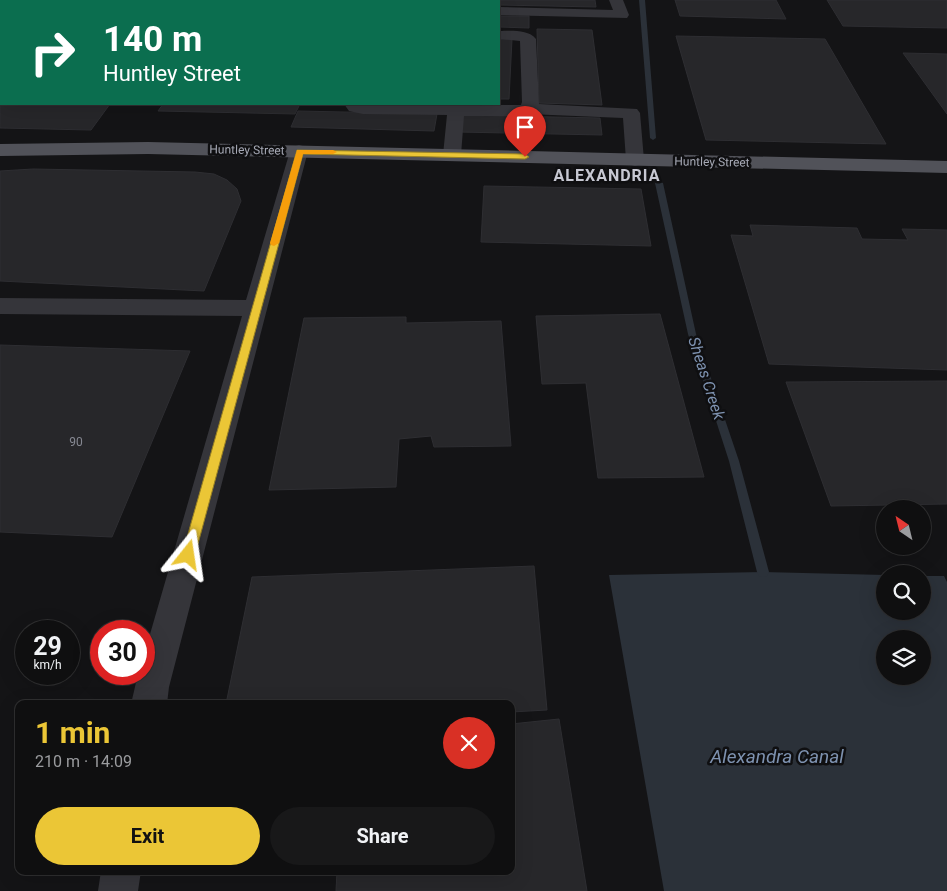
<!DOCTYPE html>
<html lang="en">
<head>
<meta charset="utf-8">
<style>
  :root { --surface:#0f0f10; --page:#181819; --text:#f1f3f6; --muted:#9b9c9f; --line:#2f2f30; --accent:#ebc636 }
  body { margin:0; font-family:Roboto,sans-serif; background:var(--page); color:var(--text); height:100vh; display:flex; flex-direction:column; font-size:19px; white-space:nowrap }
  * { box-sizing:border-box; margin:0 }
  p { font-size:16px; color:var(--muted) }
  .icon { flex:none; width:28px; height:28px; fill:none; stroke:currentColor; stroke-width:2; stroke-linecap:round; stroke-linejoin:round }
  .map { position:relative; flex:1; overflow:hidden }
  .panel { position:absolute; left:15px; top:700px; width:500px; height:175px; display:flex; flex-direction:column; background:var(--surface); border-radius:10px; box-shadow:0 5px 20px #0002,0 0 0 1px var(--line) }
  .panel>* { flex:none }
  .hud { position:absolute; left:0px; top:0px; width:500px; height:105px; box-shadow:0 5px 20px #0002,0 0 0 1px var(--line); background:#0b6e4f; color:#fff; overflow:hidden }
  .needle { width:32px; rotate:325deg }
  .fabs { position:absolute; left:876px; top:500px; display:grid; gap:10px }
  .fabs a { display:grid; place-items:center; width:55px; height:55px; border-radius:50%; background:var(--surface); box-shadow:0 5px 20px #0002,0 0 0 1px var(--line); font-size:25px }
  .speed { position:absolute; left:15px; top:620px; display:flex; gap:10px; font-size:25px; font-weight:700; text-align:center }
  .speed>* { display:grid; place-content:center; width:65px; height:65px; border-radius:50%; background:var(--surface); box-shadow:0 5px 20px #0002,0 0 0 1px var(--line); line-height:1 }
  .speed small { font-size:12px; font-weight:400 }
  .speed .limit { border:8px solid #d22; background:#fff; color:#111 }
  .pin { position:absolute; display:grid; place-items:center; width:42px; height:42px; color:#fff; margin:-51px -21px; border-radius:50% 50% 50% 0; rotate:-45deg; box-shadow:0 0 5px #0007 }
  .pin .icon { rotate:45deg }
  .me { position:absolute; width:55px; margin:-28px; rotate:15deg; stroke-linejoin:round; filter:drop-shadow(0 0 4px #0008) }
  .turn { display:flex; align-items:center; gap:18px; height:105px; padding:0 20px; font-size:22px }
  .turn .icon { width:65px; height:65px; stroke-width:2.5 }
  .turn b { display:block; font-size:35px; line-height:42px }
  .round { display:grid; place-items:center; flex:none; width:52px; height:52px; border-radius:26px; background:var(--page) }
  .summary { display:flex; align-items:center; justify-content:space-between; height:85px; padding:0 20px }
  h1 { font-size:30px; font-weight:700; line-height:38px; color:var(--accent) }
  .button { display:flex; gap:10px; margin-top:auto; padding:10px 20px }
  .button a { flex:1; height:58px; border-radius:30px; background:var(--accent); color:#111; font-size:20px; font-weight:700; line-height:58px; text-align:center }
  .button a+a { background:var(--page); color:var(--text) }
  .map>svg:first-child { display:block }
</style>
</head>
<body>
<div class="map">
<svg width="947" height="891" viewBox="0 0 947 891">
  <rect width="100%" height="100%" fill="#141416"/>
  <path fill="#2b3139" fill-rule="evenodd" d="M 763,572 L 885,575 L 885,611 L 922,611 L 923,576 L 944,576 L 947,582 L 947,891 L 664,891 L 609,575 ZM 885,639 L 922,639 L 922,676 L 885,676 Z"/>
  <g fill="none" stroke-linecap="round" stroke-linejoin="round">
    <path fill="#2b3139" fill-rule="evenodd" d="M 639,0 L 645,0 L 656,138 L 653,140 L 650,138 Z
      M 656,181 L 663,183 L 696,334 L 739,461 L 769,572 L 767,576 L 763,577 L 759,576 L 757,572 L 729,461 L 688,334 L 655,183 Z"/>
  </g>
  <path fill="#27272a" stroke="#2e2e32" d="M 329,0 L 484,0 L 329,1 Z
    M 500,0 L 595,0 L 596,7 L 499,5 Z
    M 675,0 L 776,0 L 786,19 L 680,16 Z
    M 827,0 L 947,0 L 947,28 L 843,26 Z
    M 499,16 L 529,16 L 529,28 L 499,27 Z
    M 537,29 L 592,30 L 602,105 L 539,103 Z
    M 676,36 L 825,39 L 886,144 L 706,140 Z
    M 1,37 L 1,104 L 110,104 L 91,130 L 0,128 Z
    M 499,39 L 512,39 L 509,99 L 499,99 Z
    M 903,53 L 947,54 L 947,114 Z
    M 163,104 L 300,104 L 295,114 L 158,111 Z
    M 298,111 L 437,114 L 434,131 L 291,127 Z
    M 460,115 L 600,118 L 602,135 L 458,132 Z
    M 33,169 L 195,172 L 214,174 L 227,180 L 237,189 L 241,201 L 204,291 L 0,281 L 0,171 Z
    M 484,186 L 641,189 L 651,246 L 481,242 Z
    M 750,225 L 857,228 L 862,239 L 908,240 L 902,229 L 947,230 L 947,370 L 769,364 L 731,235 L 753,236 Z
    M 660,314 L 704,477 L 598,478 L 586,383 L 542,384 L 536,316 Z
    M 406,317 L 406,323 L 501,321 L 511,446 L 434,447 L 431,436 L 399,439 L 396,487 L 269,490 L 304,318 Z
    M 0,345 L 190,351 L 112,537 L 0,532 Z
    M 947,381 L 947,504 L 831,506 L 786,382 Z
    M 534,566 L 547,710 L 511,712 L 511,704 L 226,704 L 252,577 Z
    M 559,719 L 587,891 L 336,891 L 337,871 L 511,871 L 511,724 Z"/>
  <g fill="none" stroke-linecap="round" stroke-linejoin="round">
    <path fill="#35353a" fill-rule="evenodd" d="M 59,0 L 119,0 L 120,1 L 60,1 Z
      M 609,0 L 623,0 L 629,15 L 627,18 L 499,15 L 499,7 L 613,10 Z
      M 499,31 C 510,31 528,29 536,39 L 539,104 L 637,109 L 640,113 L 644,160 L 642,164 L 635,166 L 628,164 L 626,160 L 623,118 L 528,114 L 519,116 L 464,116 L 461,155 L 459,159 L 452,161 L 445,159 L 443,155 L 447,115 L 363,114 L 349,111 L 344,104 L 521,105 L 522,102 L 520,41 L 499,39 Z
      M 299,145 L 306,147 L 308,151 L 169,687 L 167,704 L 131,704 L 138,674 L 144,674 L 144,655 L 242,316 L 0,314 L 0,298 L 246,300 L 290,151 L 292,147 Z
      M 101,871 L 141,871 L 138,891 L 98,891 Z"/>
    <path fill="#515259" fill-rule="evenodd" d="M 148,142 L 947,161 L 947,173 L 148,154 L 0,156 L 0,144 Z"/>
  </g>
  <path fill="#ebc636" stroke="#998123" d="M 297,150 L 525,154 L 529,157 L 525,159 L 303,154 L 195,555 L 193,559 L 188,561 L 184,559 L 182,555 Z"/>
  <path fill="#f59e0b" d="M 297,150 L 333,150 L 337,152 L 333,154 L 303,154 L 279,243 L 274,246 L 271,245 L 270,243 Z"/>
  <g text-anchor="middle" stroke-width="5" stroke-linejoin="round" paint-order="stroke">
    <g font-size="12" fill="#a6a9b5" stroke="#0f0f11">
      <text transform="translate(247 150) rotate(1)" y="4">Huntley Street</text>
      <text transform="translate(712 162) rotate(1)" y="4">Huntley Street</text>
    </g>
    <g font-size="12" fill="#868892">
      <text x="76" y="446">90</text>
    </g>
    <g font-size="16" font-weight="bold" letter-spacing="1" fill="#c7c8d2" stroke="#0f0f11">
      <text x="607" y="181">ALEXANDRIA</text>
    </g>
    <g font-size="16" font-style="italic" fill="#7e92b0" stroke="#0f0f11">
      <text transform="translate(707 378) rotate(72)" y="6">Sheas Creek</text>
    </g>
    <g font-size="19" font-style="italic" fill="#7e92b0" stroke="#0f0f11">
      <text x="777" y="763">Alexandra Canal</text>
    </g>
  </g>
</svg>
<div class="fabs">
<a><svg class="needle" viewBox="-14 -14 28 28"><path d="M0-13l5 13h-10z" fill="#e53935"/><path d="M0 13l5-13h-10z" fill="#9b9c9f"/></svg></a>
<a><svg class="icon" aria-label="search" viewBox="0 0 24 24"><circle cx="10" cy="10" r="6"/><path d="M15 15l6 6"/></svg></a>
<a><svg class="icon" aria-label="layers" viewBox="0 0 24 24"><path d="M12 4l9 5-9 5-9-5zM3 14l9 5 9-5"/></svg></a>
</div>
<div class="speed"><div>29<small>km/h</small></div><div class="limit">30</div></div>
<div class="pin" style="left:525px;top:157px;background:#d93025"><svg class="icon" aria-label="arrive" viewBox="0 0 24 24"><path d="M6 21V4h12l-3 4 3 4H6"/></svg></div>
<svg class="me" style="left:188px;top:555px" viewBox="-20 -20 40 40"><path d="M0-17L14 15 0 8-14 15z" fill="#ebc636" stroke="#fff" stroke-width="4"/></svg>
<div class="hud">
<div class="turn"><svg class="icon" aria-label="right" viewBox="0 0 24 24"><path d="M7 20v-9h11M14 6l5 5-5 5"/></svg><div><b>140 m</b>Huntley Street</div></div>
</div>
<section class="panel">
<div class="summary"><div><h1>1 min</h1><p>210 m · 14:09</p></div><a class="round" style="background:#d93025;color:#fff"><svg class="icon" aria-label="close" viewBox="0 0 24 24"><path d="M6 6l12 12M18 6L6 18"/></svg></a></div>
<div class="button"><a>Exit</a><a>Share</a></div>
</section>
</div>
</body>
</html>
